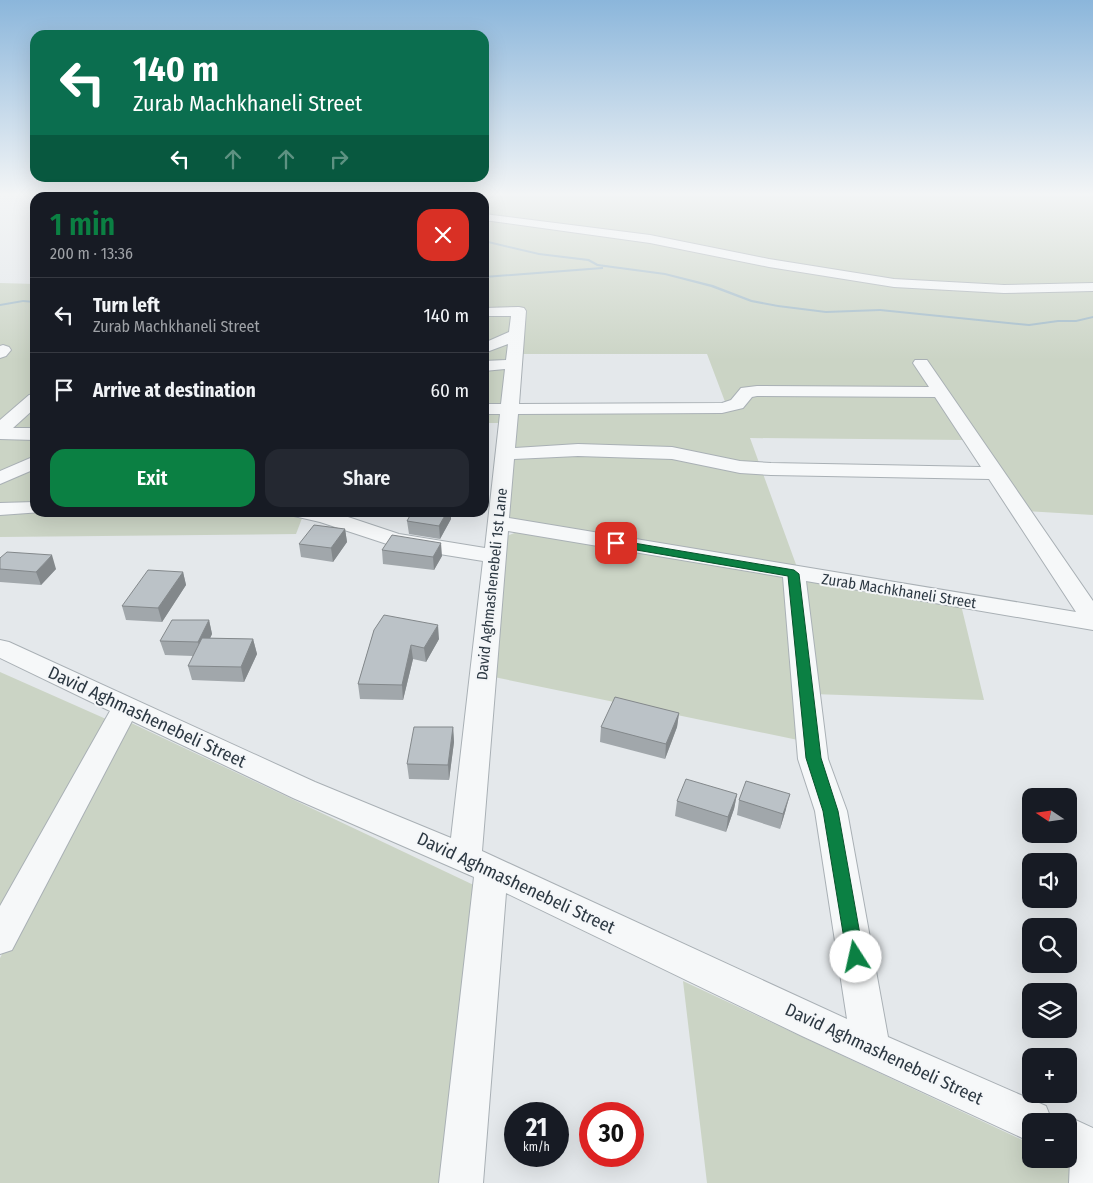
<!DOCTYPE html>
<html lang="en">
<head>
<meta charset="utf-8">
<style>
  :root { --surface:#171b24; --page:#242831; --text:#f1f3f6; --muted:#9ea1a6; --line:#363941; --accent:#0b8043 }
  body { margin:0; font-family:"Fira Sans Condensed",sans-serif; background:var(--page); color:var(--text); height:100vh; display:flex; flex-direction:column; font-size:19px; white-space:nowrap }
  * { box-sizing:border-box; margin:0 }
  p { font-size:16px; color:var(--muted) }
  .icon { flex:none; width:28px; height:28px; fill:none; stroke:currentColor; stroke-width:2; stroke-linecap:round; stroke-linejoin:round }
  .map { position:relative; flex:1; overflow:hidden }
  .details { position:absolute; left:30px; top:192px; width:459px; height:325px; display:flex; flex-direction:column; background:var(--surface); border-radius:15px; box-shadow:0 5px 20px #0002 }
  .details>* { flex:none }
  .hud { position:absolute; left:30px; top:30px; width:459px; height:152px; border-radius:15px; box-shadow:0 5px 20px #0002; background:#0b6e4f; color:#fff; overflow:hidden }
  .needle { width:32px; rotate:283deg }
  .buttons { position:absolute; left:1022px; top:788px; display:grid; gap:10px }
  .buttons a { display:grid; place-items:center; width:55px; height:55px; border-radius:10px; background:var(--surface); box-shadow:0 5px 20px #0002; font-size:25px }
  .speed { position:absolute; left:504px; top:1102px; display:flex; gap:10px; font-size:25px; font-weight:700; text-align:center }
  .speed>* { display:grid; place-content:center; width:65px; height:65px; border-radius:50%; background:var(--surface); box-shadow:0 5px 20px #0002; line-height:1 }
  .speed small { font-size:12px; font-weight:400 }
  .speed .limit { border:8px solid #d22; background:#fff; color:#111 }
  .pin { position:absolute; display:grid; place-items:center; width:42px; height:42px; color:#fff; margin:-21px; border-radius:10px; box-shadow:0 2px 8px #0006 }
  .me { position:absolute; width:55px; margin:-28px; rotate:350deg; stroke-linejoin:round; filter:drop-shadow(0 0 4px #0008) }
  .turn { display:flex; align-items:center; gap:18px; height:105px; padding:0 20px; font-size:22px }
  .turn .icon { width:65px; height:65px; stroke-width:2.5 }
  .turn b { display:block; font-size:35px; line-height:42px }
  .lanes { display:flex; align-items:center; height:48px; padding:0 20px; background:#0003; justify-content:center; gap:25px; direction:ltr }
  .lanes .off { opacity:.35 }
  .round { display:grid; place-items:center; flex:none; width:52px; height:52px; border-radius:15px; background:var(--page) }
  .summary { display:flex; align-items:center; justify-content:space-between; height:85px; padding:0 20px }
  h1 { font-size:30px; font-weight:600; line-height:38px; color:var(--accent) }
  .cta { display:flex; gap:10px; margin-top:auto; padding:10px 20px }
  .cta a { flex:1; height:58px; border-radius:15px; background:var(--accent); color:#fff; font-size:20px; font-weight:600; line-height:58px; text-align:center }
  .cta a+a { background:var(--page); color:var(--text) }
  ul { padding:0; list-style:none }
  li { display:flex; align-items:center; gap:15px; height:75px; padding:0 20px; border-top:1px solid var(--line) }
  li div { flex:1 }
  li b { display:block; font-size:19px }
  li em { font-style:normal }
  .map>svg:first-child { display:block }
</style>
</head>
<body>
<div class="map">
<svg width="1093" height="1183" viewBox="0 0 1093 1183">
  <rect width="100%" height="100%" fill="#e4e8eb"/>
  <path fill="#cbd4c5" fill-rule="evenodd" d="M 248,194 L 1093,194 L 1093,515 L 1025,511 L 922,360 L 915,359 L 965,440 L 750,438 L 798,570 L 490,515 L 500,423 L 484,423 L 484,198 L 264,198 ZM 521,354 L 707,354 L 727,407 L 515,407 Z
    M 0,283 L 35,284 L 35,512 L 304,513 L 296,534 L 0,537 Z
    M 517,532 L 779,575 L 787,581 L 798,740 L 494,677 L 507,536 Z
    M 804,580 L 961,605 L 984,700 L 813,694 Z
    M 0,672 L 106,719 L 0,915 Z
    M 125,720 L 480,888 L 448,1183 L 0,1183 L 0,958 Z
    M 683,981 L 1031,1144 L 1031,1159 L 1063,1159 L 1076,1165 L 1076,1183 L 707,1183 Z"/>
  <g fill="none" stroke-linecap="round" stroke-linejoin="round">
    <path fill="#a1bac8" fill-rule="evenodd" d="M 319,194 L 324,194 L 340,198 L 333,198 Z
      M 484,240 L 539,253 L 589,259 L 598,264 L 665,273 L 713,285 L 752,300 L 778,305 L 826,311 L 880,309 L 1029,324 L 1058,320 L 1076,320 L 1093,316 L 1093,318 L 1076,322 L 1058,322 L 1029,326 L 880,311 L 826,313 L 778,307 L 751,302 L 711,287 L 665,275 L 597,266 L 588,261 L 539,255 L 484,242 Z
      M 602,267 L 603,267 L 603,269 L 484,278 L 484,276 Z
      M 23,300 L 35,301 L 35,303 L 23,302 L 0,306 L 0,304 Z"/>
    <g stroke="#a9b0b5" stroke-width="2">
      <path id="minor" d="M 373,194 L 387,194 L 393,198 L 377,198 Z
        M 484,214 L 650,235 L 769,259 L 894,279 L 1004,285 L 1093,283 L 1093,291 L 1004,293 L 894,287 L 769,267 L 650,243 L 484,220 Z
        M 519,307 L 524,308 L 526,311 L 519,404 L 722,403 L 731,400 L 741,388 L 757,386 L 929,387 L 913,363 L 915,360 L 927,360 L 1093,601 L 1093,630 L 806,581 L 828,759 L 847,811 L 888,1037 L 1046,1106 L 1052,1121 L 1031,1121 L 1031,1142 L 802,1036 L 506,893 L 483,1183 L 439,1183 L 474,877 L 293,798 L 132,721 L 12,950 L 0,954 L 0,906 L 110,711 L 0,658 L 0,640 L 9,642 L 315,782 L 451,838 L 483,561 L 396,547 L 320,522 L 294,516 L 291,512 L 333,512 L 399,534 L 485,548 L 500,414 L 484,414 L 484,404 L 501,404 L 505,369 L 484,371 L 484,361 L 506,360 L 508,344 L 484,353 L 484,343 L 509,332 L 511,316 L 484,316 L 484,308 ZM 757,396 L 935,397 L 981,467 L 771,463 L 740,461 L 672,447 L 578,444 L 515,448 L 518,414 L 722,413 L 743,408 L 752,397 ZM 578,456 L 672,459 L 740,473 L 771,475 L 989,479 L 1076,612 L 509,518 L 514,459 ZM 508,531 L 783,577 L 798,759 L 815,811 L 847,1019 L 482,851 Z
        M 3,345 L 9,347 L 11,350 L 6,356 L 0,358 L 0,346 Z
        M 35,394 L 35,408 L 13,428 L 35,428 L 35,440 L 0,439 L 0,420 L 29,395 Z
        M 35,456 L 35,469 L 0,484 L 0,471 Z
        M 35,502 L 35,512 L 42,512 L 0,515 L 0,503 Z
        M 1069,1117 L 1093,1128 L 1093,1183 L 1069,1183 L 1070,1161 L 1066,1159 L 1069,1159 L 1069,1121 L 1059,1121 Z"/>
    </g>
    <use href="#minor" fill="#f6f8f9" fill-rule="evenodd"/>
  </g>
  <path fill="#a1a7ab" d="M 412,512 L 451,512 L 451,519 L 440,539 L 409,534 L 407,521 Z
    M 345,529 L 347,542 L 333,562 L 301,557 L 299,544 Z
    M 382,550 L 442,556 L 434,570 L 383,564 Z
    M 0,558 L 56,569 L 41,585 L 0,582 Z
    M 183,572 L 186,585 L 162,622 L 126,620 L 122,606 Z
    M 209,620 L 212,634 L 210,638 L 253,639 L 257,654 L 244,682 L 192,680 L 188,666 L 193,656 L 165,655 L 160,641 Z
    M 374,630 L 439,639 L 426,662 L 413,659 L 403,700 L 360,699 L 358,684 Z
    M 679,713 L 677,727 L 665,759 L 600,742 L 601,727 Z
    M 453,727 L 454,742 L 449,780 L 409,779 L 407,764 Z
    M 737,794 L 734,809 L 726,832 L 675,816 L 677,801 Z
    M 739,800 L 786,809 L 780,829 L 737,815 Z"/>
  <path fill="#83888b" d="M 447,512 L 451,512 L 451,519 L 440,539 L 439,526 Z
    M 345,529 L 347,542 L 333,562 L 331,548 Z
    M 441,543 L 442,556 L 434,570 L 433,557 Z
    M 52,555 L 56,569 L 41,585 L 36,572 Z
    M 183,572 L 186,585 L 162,622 L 158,608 Z
    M 209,620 L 212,634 L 202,656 L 198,642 Z
    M 438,625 L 439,639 L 426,662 L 424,648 Z
    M 253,639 L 257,654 L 244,682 L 241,667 Z
    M 411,645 L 413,659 L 403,700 L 402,685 Z
    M 679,713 L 677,727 L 665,759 L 666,744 Z
    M 453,727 L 454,742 L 449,780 L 448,765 Z
    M 737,794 L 734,809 L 726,832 L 728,817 Z
    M 790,794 L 786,809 L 780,829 L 783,814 Z"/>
  <path fill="#bbc2c7" stroke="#83888b" d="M 412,512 L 447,512 L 439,526 L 407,521 Z
    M 314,525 L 345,529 L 331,548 L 299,544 Z
    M 392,535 L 441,543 L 433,557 L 382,550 Z
    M 7,552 L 52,555 L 36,572 L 0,569 L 0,558 Z
    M 148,570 L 183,572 L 158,608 L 122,606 Z
    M 384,615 L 438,625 L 424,648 L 411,645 L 402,685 L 358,684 L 374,630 Z
    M 172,620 L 209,620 L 198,642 L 160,641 Z
    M 202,638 L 253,639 L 241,667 L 188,666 Z
    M 615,697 L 679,713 L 666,744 L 601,727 Z
    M 414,727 L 453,727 L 448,765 L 407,764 Z
    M 686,779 L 737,794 L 728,817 L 677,801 Z
    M 746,781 L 790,794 L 783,814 L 739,800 Z"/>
  <linearGradient id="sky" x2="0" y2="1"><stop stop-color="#8bb6db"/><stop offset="0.54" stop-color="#f3f5f6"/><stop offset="1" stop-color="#f3f5f6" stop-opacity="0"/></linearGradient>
  <rect width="1093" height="360" fill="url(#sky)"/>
  <path fill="#0b8043" stroke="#07532c" d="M 616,540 L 794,570 L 799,574 L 821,758 L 838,811 L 864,957 L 862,962 L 856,965 L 850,962 L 847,957 L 823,811 L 806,758 L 788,576 L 613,546 L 611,543 L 613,541 Z"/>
  <g text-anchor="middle" stroke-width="4" stroke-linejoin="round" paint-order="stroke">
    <g font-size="15" fill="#2c3842" stroke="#f4f6f8">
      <text transform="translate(492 584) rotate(-84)" y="5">David Aghmashenebeli 1st Lane</text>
      <text transform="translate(899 591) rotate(9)" y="5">Zurab Machkhaneli Street</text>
    </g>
    <g font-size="18" fill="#2c3842" stroke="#f4f6f8">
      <text transform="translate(147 717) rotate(25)" y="6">David Aghmashenebeli Street</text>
      <text transform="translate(516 883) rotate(25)" y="6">David Aghmashenebeli Street</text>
      <text transform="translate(884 1054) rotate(25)" y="6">David Aghmashenebeli Street</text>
    </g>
  </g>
</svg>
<div class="buttons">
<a><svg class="needle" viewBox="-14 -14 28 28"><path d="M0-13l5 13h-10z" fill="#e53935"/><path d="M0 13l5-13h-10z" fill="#9ea1a6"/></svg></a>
<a><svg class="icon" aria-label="sound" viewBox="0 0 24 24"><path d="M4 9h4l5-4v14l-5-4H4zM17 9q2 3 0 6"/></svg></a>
<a><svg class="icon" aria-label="search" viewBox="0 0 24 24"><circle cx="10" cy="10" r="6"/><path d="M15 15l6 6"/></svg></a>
<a><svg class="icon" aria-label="layers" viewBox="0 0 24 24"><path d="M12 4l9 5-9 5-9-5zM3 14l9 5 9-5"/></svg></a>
<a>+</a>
<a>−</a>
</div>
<div class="speed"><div>21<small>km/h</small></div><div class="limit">30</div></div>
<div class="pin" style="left:616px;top:543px;background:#d93025"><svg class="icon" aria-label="arrive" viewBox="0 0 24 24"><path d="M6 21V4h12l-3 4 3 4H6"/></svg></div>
<svg class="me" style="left:856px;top:957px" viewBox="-20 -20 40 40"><circle r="19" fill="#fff"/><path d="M0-13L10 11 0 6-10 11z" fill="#0b8043"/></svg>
<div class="hud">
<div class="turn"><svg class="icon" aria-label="left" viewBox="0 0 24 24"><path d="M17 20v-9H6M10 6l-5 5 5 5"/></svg><div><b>140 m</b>Zurab Machkhaneli Street</div></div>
<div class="lanes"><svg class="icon" aria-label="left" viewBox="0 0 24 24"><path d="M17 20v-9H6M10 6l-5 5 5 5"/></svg><svg class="icon off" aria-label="ahead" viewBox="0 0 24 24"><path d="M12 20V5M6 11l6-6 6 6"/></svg><svg class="icon off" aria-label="ahead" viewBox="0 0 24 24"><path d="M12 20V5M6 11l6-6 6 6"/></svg><svg class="icon off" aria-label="right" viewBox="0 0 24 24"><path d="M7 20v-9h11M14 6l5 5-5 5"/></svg></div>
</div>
<section class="details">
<div class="summary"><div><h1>1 min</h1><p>200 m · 13:36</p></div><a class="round" style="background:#d93025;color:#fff"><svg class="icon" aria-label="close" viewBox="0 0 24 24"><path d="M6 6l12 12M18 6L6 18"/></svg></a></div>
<ul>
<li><svg class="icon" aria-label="left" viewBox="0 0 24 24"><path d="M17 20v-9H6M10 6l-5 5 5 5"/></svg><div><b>Turn left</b><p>Zurab Machkhaneli Street</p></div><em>140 m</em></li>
<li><svg class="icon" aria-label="arrive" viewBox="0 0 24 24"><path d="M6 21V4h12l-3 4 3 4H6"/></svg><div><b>Arrive at destination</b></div><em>60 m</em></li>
</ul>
<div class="cta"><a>Exit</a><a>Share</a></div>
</section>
</div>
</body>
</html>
